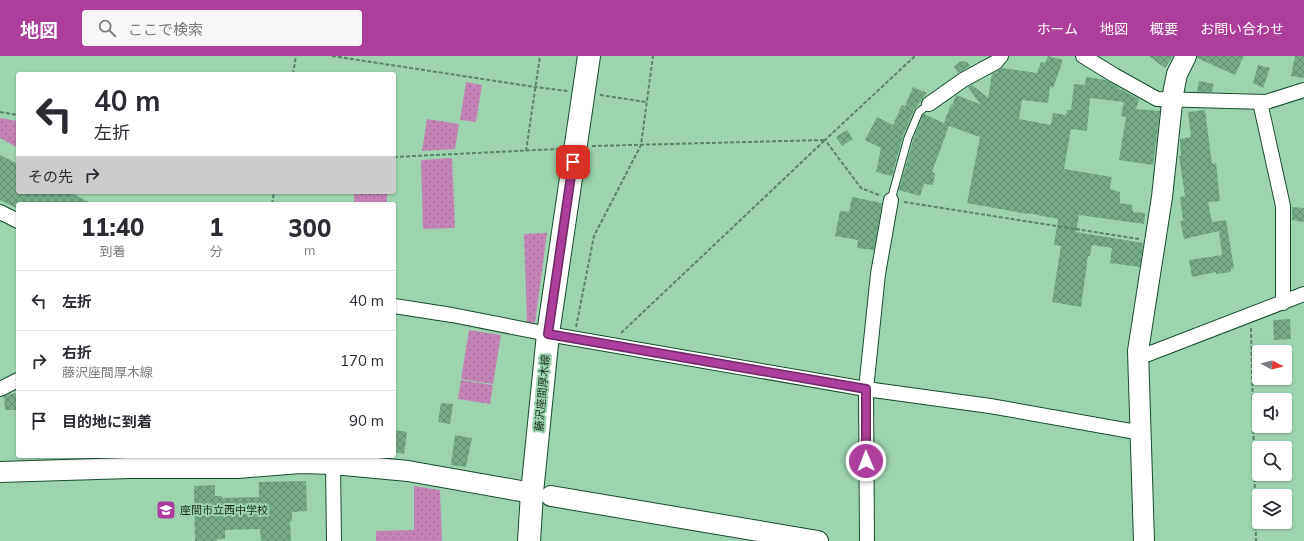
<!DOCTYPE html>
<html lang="ja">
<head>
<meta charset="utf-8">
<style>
  :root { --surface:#fff; --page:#f7f7f7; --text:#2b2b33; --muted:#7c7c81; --line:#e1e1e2; --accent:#ad3e9b }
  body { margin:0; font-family:Mulish,"Noto Sans JP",sans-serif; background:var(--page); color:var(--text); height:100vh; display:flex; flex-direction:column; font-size:15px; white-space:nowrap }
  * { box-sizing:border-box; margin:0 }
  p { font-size:13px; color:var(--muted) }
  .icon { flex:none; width:22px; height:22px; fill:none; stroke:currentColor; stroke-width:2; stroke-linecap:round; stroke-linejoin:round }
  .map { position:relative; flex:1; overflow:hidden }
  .drawer { position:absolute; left:16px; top:146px; width:380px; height:256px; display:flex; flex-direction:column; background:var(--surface); border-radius:4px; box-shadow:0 1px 3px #0004 }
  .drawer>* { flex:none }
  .banner { position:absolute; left:16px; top:16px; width:380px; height:122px; border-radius:4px; box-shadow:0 1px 3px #0004; background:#fff; color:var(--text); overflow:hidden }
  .needle { width:26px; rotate:97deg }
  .tools { position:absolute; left:1252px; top:289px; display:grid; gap:8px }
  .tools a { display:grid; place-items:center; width:40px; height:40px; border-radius:4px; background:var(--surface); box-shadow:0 1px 3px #0004; font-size:20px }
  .pin { position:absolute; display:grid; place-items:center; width:34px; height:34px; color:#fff; margin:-17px; border-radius:8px; box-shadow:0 2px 6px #0006 }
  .me { position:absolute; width:44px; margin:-22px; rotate:359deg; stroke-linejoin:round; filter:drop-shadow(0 0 3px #0008) }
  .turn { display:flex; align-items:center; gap:14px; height:84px; padding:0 12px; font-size:18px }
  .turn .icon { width:52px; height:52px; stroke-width:2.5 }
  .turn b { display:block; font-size:28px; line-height:34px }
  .then { display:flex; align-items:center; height:38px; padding:0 12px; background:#0003; gap:8px; font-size:15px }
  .eta { display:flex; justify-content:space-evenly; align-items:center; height:68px; text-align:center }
  .eta b { font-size:24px; font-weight:800; line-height:28px }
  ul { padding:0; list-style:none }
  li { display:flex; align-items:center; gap:12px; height:60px; padding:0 12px; border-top:1px solid var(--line) }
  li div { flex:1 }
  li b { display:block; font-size:15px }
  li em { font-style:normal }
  header { display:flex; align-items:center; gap:24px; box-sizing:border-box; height:56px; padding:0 20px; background:var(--accent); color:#fff }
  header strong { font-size:19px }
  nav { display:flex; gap:22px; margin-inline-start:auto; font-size:14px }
  .search { width:280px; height:36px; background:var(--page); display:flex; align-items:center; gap:10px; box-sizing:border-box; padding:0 14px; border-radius:4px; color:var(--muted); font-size:15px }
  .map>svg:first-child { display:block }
</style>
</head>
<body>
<header>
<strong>地図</strong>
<div class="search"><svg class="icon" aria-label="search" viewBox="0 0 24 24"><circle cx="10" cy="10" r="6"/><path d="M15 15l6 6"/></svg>ここで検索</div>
<nav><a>ホーム</a><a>地図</a><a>概要</a><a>お問い合わせ</a></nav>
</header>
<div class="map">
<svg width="1304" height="485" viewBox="0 0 1304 485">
  <defs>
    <pattern id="grass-dots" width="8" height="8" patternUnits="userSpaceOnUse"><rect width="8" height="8" fill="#c485b6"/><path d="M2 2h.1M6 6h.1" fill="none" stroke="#9e6d94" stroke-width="1.8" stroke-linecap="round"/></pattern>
    <pattern id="building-cross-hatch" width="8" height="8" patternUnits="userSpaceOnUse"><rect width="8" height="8" fill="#75ab87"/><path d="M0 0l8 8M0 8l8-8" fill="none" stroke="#5f8c6e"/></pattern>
  </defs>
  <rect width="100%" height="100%" fill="#9dd4af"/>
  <path fill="url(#grass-dots)" d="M 466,26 L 482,29 L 476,66 L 460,64 Z
    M 0,62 L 18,65 L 18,92 L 0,82 Z
    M 427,63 L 459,68 L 455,93 L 422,95 Z
    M 452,102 L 455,172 L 423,173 L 421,104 Z
    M 354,136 L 387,136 L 387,148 L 354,148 Z
    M 547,177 L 535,267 L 527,266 L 524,178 Z
    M 469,274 L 501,279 L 493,328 L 461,323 Z
    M 461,324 L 493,329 L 490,348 L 458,343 Z
    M 414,430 L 440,434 L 442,485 L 376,485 L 376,475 L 414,474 Z"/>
  <path fill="url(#building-cross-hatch)" d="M 1048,0 L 1063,4 L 1053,32 L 1050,30 L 1048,47 L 1022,44 L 1019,63 L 1051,69 L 1053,57 L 1066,59 L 1067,54 L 1071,54 L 1074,28 L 1085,29 L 1086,21 L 1106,24 L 1118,31 L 1118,32 L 1139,43 L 1136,53 L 1160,55 L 1153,109 L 1119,104 L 1126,61 L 1121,60 L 1124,46 L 1090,42 L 1087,75 L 1071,73 L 1064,113 L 1112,121 L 1110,133 L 1120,136 L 1120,147 L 1132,149 L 1133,156 L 1145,157 L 1144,168 L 1079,159 L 1076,176 L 1143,187 L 1140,211 L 1110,207 L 1112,192 L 1092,189 L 1090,200 L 1088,200 L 1081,251 L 1052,246 L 1061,190 L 1054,189 L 1058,163 L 1027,157 L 1027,158 L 967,147 L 980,81 L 949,70 L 932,116 L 935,117 L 933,129 L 924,128 L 920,140 L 899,134 L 913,84 L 923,59 L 924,58 L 944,67 L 951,48 L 952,50 L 956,39 L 980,48 L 968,31 L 972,29 L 988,42 L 992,18 L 1002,12 L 1037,17 L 1041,6 L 1045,7 Z
    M 1149,0 L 1173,0 L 1165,12 Z
    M 1197,0 L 1244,0 L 1235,19 L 1197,2 Z
    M 1295,0 L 1304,0 L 1304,22 L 1291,20 Z
    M 961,5 L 967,6 L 970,10 L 958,17 L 954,10 Z
    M 1258,9 L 1270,12 L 1263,32 L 1253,27 Z
    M 1199,25 L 1214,28 L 1212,36 L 1197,36 Z
    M 913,31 L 927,37 L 914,54 L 903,80 L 892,120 L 876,116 L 881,92 L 865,84 L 877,61 L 893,69 L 902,49 L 905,50 Z
    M 1205,54 L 1212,108 L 1216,107 L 1220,145 L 1208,146 L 1212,166 L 1226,164 L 1234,212 L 1231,213 L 1231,216 L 1216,218 L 1216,216 L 1192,221 L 1189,204 L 1222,199 L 1219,175 L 1184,183 L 1180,165 L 1183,165 L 1180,141 L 1185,140 L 1179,100 L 1181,100 L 1180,83 L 1191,81 L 1188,56 Z
    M 847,74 L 853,83 L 842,90 L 836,81 Z
    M 0,99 L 18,108 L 18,136 L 69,136 L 93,148 L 18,148 L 18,153 L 0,144 Z
    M 852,141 L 882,147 L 874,194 L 857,192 L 858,184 L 835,180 L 840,155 L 849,156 Z
    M 1292,151 L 1304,152 L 1304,166 L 1292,164 Z
    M 1290,263 L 1291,283 L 1274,284 L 1273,264 Z
    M 18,337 L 18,354 L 5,354 L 4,340 L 10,338 Z
    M 441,347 L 453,348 L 450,368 L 438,366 Z
    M 394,374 L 407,376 L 404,398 L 394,396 Z
    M 455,379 L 472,382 L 466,411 L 451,409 Z
    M 306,425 L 307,455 L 292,456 L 292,465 L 290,465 L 291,485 L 261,485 L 260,473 L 225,474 L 225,483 L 217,483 L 217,485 L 195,485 L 194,430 L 215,429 L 215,440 L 222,440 L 222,442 L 259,441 L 259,426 Z"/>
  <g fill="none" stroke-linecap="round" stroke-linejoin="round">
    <g stroke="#174d2e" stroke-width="9">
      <path id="lane" d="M 891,144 L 908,82 L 919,56 L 929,48"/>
    </g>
    <g stroke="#174d2e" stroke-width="16">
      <path id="street" d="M 1083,0 L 1114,19 L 1157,43 L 1266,46 L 1304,34
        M 1260,46 L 1283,150 L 1283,247
        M 929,48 L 963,24 L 996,6 L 1001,0
        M 0,156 L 18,165
        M 394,250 L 452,259 L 548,278 L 866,333 L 990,350 L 1142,377
        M 1138,302 L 1304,238
        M 0,333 L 18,324
        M 333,408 L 334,485
        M 867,485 L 866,333 L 878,218 L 891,144"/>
    </g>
    <g stroke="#174d2e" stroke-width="22">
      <path id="secondary" d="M 0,416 L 130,412 L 237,412 L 300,407 L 333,408 L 408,415 L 532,437
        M 551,440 L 818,485
        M 1144,485 L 1138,295 L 1162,141 L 1173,38 L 1177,18 L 1186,0"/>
    </g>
    <g stroke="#174d2e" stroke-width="24">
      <path id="primary" d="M 529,485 L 532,437 L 548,278 L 589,0"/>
    </g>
    <path stroke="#5c836a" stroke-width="2" stroke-dasharray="4 2" stroke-linecap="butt" d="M 332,0 L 535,31 L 568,35
      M 293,18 L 296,0
      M 600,39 L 646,46
      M 0,56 L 18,59
      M 592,90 L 825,84
      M 526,95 L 540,0
      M 394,101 L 558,93
      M 879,139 L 861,132 L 825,84 L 915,0
      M 904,146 L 1139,183
      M 272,148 L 274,136
      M 576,271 L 594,180 L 641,89 L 653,0
      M 1251,272 L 1256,485
      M 621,277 L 824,85"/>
    <use href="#lane" stroke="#fff" stroke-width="7"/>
    <use href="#street" stroke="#fff" stroke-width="14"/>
    <use href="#secondary" stroke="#fff" stroke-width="20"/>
    <use href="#primary" stroke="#fff" stroke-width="22"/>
  </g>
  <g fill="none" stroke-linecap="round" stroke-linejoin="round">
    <g stroke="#702865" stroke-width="10">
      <path id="route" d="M 573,106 L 548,278 L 866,333 L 866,405"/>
    </g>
    <use href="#route" stroke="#ad3e9b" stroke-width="7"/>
  </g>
  <defs>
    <g id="school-square" transform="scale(1)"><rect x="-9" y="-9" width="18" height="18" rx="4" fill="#ad3e9b" stroke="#9dd4af"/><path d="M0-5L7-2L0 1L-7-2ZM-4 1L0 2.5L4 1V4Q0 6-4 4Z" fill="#fff"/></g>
  </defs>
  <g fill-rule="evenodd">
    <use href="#school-square" x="166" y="454"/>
  </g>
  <g text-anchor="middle" stroke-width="4" stroke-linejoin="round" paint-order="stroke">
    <g font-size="11" fill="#182e20" stroke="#9dd4af">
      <text transform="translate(542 337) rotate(-85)" y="4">藤沢座間厚木線</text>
    </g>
    <g font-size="11" fill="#182e20" stroke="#9dd4af" text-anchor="start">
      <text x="180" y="458">座間市立西中学校</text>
    </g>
  </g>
</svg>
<div class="tools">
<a><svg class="needle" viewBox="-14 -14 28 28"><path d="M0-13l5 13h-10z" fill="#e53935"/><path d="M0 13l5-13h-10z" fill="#7c7c81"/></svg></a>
<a><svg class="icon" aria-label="sound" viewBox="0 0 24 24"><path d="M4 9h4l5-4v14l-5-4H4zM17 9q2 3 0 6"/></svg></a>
<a><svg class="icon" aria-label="search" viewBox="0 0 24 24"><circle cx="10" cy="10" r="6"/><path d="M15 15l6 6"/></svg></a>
<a><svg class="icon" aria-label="layers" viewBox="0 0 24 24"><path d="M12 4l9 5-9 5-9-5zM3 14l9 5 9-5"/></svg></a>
</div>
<div class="pin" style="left:573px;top:106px;background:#d93025"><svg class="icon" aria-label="arrive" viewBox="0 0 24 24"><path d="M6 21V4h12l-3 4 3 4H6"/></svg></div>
<svg class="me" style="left:866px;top:405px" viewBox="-20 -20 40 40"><circle r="17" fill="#ad3e9b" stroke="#fff" stroke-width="3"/><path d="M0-11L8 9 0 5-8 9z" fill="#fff"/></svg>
<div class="banner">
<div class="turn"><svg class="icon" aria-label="left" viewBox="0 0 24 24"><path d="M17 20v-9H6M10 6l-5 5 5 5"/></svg><div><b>40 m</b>左折</div></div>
<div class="then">その先<svg class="icon" aria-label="right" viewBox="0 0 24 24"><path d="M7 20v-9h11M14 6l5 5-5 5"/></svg></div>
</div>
<section class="drawer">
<div class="eta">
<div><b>11:40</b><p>到着</p></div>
<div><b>1</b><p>分</p></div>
<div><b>300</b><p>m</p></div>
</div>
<ul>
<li><svg class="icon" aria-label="left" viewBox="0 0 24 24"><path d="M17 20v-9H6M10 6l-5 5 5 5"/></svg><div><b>左折</b></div><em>40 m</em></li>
<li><svg class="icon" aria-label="right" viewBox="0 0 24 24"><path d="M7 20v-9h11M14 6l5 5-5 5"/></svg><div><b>右折</b><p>藤沢座間厚木線</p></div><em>170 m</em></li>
<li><svg class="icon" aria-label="arrive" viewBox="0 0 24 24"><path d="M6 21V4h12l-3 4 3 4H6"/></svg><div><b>目的地に到着</b></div><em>90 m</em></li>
</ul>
</section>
</div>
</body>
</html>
